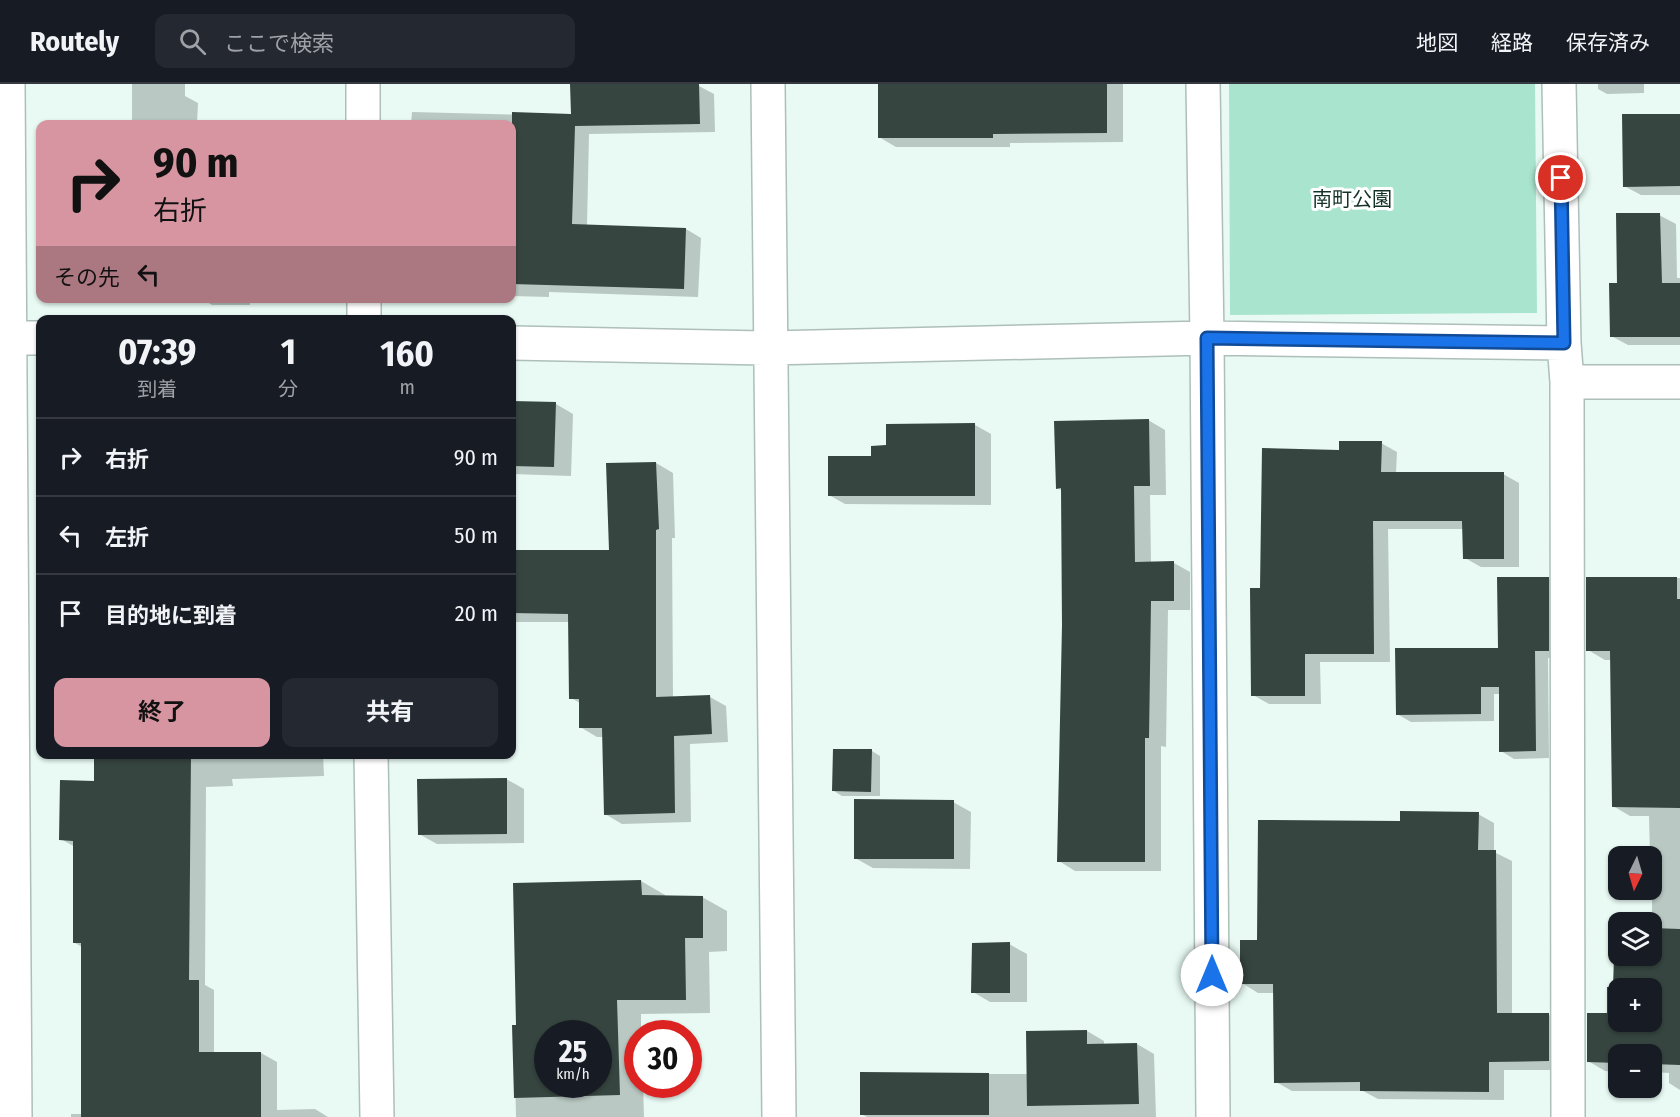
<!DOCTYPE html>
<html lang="ja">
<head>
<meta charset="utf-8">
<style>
  :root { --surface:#171b24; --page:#242831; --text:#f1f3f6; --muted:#9ea1a6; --line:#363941; --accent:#d695a0 }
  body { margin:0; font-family:"Fira Sans Condensed","Noto Sans JP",sans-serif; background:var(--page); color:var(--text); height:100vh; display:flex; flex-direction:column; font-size:22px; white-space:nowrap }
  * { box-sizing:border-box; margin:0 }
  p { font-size:20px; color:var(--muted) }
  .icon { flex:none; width:33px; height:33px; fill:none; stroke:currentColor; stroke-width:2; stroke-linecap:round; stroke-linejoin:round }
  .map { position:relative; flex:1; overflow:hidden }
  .side { position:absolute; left:36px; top:231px; width:480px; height:444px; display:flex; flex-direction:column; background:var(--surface); border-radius:12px; box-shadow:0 2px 4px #0004 }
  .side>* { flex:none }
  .hud { position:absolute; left:36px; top:36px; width:480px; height:183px; border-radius:12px; box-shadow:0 2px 4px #0004; background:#d695a0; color:#111; overflow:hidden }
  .needle { width:39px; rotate:185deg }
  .controls { position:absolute; left:1608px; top:762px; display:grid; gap:12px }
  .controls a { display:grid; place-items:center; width:54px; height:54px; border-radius:12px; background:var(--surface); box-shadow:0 2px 4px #0004; font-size:30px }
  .speed { position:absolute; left:534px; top:936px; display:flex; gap:12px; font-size:30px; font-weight:700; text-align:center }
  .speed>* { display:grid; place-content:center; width:78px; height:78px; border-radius:50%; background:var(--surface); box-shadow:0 2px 4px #0004; line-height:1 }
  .speed small { font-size:15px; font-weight:400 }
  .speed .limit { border:9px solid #d22; background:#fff; color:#111 }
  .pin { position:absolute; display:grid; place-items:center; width:51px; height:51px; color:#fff; margin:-26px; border:3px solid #fff; border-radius:50%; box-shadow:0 2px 6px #0007 }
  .me { position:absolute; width:66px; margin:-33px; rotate:0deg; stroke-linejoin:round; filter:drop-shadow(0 0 4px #0008) }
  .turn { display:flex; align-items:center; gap:21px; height:126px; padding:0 18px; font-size:27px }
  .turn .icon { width:78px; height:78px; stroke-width:2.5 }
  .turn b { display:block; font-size:42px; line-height:51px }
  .then { display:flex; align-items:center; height:57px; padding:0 18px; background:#0003; gap:12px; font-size:22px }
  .eta { display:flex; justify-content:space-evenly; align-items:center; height:102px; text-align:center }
  .eta b { font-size:36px; font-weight:700; line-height:42px }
  .cta { display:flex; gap:12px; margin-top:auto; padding:12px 18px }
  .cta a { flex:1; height:69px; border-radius:12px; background:var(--accent); color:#111; font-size:24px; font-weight:700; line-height:69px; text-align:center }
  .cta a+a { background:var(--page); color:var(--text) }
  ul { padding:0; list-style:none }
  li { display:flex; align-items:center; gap:18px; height:78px; padding:0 18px; border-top:2px solid var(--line) }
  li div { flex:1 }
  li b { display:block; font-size:22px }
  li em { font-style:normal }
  header { display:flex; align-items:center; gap:36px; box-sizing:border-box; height:84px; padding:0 30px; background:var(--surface); border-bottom:2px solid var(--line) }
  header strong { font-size:28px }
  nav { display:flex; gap:33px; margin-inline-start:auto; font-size:21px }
  .search { width:420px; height:54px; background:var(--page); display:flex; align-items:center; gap:15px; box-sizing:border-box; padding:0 21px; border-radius:12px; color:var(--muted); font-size:22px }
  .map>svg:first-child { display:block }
</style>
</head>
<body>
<header>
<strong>Routely</strong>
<div class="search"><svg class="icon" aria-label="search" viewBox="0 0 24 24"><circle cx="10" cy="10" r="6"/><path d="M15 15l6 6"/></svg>ここで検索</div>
<nav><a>地図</a><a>経路</a><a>保存済み</a></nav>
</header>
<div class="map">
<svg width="1680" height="1033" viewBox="0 0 1680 1033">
  <rect width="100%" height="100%" fill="#e8faf3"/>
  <path fill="#a9e4ce" d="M 1229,0 L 1535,0 L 1537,229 L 1230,231 Z"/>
  <path fill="#0003" fill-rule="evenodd" d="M 132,0 L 185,0 L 185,12 L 198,19 L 197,40 L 63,40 L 63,38 L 132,37 Z
    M 572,0 L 699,2 L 714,10 L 715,48 L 589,50 L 587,142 L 686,145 L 701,154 L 698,213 L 549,208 L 549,213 L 512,212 L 512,40 L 411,40 L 412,28 L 572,32 Z
    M 880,0 L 1123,0 L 1123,58 L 1010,59 L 1010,63 L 896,63 L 879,53 Z
    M 1598,0 L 1644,0 L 1644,9 L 1607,10 L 1598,5 Z
    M 1680,31 L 1680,111 L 1641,111 L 1624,102 Z
    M 1659,131 L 1676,140 L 1677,194 L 1680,194 L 1680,261 L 1628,261 L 1611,252 L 1618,201 Z
    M 201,214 L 250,214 L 250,221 L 212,221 Z
    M 512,319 L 556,320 L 573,330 L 571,392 L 512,390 Z
    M 1148,336 L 1165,346 L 1166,411 L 1150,411 L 1151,479 L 1174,479 L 1190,488 L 1190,526 L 1168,526 L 1166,663 L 1161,662 L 1161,787 L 1075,787 L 1059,777 L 1063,541 L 1063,407 L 1057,404 Z
    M 975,341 L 991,350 L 991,421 L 845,420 L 829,411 L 872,374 L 887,363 Z
    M 1381,359 L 1397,368 L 1396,389 L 1503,390 L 1519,399 L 1519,483 L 1481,483 L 1465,474 L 1464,445 L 1388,445 L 1390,578 L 1320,578 L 1321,620 L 1269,620 L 1253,611 L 1261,505 L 1340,368 Z
    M 656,379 L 673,389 L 675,454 L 672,454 L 673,614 L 710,613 L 726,622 L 728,658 L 690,660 L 691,738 L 622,740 L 605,730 L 603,653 L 597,653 L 580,643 L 580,619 L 571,614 L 570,538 L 512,538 L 512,468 L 610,468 L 608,381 Z
    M 1548,494 L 1562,502 L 1562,574 L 1548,574 L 1549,674 L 1514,675 L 1501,667 L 1500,610 L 1494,610 L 1494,637 L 1411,638 L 1397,630 L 1500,565 Z
    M 1588,494 L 1680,494 L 1680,1006 L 1669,999 L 1669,989 L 1652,988 L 1652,970 L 1618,970 L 1618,988 L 1605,987 L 1588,977 L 1608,931 L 1615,905 L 1616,844 L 1618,844 L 1618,872 L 1652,872 L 1652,772 L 1650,772 L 1649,732 L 1630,732 L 1613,722 L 1612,576 L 1605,576 L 1588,566 ZM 1618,904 L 1652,904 L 1652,938 L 1618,938 Z
    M 872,667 L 880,672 L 880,712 L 842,712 L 834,707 Z
    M 96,670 L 323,670 L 324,692 L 232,695 L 233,702 L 206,703 L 205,901 L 214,906 L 214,969 L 261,969 L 277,978 L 277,1026 L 315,1025 L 328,1033 L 71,1033 L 71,1030 L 83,1030 L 82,863 L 75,859 L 75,763 L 61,755 L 96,699 Z
    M 506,695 L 524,705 L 524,759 L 437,760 L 419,750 Z
    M 953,718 L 971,728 L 970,785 L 873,784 L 855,774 Z
    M 1478,730 L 1494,739 L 1494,768 L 1512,777 L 1512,931 L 1549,931 L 1565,940 L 1565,986 L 1504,986 L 1504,1016 L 1378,1015 L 1363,1007 L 1292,1007 L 1276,998 L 1275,909 L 1258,909 L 1242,899 L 1259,858 L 1401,739 Z
    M 641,797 L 665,811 L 665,813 L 702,813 L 727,827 L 727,867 L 709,868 L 710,929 L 641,930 L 641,950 L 638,950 L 638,1000 L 643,1000 L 644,1033 L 516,1033 L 514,943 L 518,943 ZM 548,950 L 598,950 L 598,1000 L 548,1000 Z
    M 1009,860 L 1027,870 L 1027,918 L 990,918 L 973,908 Z
    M 1087,947 L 1104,957 L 1104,961 L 1137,960 L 1154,970 L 1156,1033 L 867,1033 L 861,1030 L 862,990 L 1028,990 Z"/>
  <path fill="#36453f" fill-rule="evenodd" d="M 570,0 L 699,0 L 700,40 L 575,42 L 572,140 L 686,144 L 684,205 L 512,200 L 512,28 L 571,30 Z
    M 878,0 L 1107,0 L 1107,49 L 993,50 L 993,54 L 878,54 Z
    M 1622,30 L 1680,30 L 1680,102 L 1623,103 Z
    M 1616,129 L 1660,129 L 1662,199 L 1680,199 L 1680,253 L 1610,253 L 1609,199 L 1617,199 Z
    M 512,317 L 556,318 L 554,383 L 512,382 Z
    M 1149,335 L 1150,402 L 1134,402 L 1135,478 L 1174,477 L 1174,517 L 1151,517 L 1149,654 L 1145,654 L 1145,778 L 1057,778 L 1062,541 L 1061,404 L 1056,405 L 1054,337 Z
    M 975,339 L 975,412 L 828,412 L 828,372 L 871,372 L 871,362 L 886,361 L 886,340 Z
    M 1339,357 L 1382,357 L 1381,388 L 1504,388 L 1504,475 L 1463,475 L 1462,437 L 1373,437 L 1374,570 L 1305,570 L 1305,612 L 1251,612 L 1250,504 L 1260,504 L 1262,364 L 1339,366 Z
    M 656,378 L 659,445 L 656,446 L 656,613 L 710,611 L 712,650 L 674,652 L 675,729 L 604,731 L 602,644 L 579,644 L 579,615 L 569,615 L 568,530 L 512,529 L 512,466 L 609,466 L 606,379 Z
    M 1497,493 L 1549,493 L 1549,567 L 1535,567 L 1536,667 L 1499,668 L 1499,603 L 1481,603 L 1481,630 L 1396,631 L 1395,564 L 1498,564 Z
    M 1586,493 L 1677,493 L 1677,515 L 1680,515 L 1680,724 L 1612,723 L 1610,567 L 1586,567 Z
    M 833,665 L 872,665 L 871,708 L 832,707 Z
    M 94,670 L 191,670 L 189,896 L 199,896 L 199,968 L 261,968 L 261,1033 L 81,1033 L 81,859 L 73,859 L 73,757 L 59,756 L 60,696 L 94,697 Z
    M 507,694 L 507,750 L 418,751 L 417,695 Z
    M 854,715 L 954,716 L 954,775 L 854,775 Z
    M 1400,727 L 1479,728 L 1478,766 L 1496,766 L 1497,929 L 1549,929 L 1549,977 L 1489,978 L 1489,1008 L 1360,1007 L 1360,998 L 1274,999 L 1273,900 L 1240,900 L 1240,856 L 1257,856 L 1258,736 L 1400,737 Z
    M 641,796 L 642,811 L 703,812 L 703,854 L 685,854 L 686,916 L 617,916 L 620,1011 L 514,1014 L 512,941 L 516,941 L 513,799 ZM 548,950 L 598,950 L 598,1000 L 548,1000 Z
    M 1615,842 L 1618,843 L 1618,872 L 1652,872 L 1652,844 L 1680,845 L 1680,981 L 1652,980 L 1652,970 L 1618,970 L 1618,979 L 1587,978 L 1587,929 L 1607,929 L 1607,903 L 1613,903 ZM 1618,904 L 1652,904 L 1652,938 L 1618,938 Z
    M 1010,858 L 1010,909 L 971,909 L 972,859 Z
    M 1087,946 L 1087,960 L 1137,959 L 1139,1020 L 1027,1022 L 1026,947 Z
    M 860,988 L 989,989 L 989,1031 L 860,1031 Z"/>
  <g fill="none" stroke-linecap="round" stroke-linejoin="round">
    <g stroke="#adbfb8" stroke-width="36">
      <path id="minor" d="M 8,0 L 15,1033
        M 363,0 L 363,40
        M 768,0 L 779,1033
        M 1203,0 L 1207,254 L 1213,1033
        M 1559,0 L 1564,259 L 1567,298 L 1568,1033
        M 364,214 L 364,236
        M 9,254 L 40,254
        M 512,259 L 770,264 L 1207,254 L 1564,259
        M 1567,298 L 1680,298
        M 371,670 L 377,1033"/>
    </g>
    <use href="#minor" stroke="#fff" stroke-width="33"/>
  </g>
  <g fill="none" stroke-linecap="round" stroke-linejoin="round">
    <g stroke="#114b97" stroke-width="15">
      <path id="route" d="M 1212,891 L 1207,254 L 1564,259 L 1561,94"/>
    </g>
    <use href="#route" stroke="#1a73e8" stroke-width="10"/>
  </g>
  <g text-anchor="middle" stroke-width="6" stroke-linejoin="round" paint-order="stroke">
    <g font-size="20" fill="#143228" stroke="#fff">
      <text x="1352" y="122">南町公園</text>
    </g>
  </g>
</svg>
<div class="controls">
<a><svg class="needle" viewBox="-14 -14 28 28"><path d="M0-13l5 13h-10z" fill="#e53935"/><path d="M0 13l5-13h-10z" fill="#9ea1a6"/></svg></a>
<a><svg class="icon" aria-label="layers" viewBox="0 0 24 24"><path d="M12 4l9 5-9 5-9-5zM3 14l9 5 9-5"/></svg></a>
<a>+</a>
<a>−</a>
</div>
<div class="speed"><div>25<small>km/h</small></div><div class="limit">30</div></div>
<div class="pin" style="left:1561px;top:94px;background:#d93025"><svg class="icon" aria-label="arrive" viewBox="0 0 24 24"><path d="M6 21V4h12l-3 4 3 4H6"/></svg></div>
<svg class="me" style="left:1212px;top:891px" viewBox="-20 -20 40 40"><circle r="19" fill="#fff"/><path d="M0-13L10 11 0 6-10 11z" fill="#1a73e8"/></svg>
<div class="hud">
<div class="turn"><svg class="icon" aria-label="right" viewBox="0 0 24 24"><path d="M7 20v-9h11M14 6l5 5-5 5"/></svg><div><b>90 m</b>右折</div></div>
<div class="then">その先<svg class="icon" aria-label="left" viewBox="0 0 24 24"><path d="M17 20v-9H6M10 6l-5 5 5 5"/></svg></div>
</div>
<section class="side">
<div class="eta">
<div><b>07:39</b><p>到着</p></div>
<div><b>1</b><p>分</p></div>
<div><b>160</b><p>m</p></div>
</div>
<ul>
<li><svg class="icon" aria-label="right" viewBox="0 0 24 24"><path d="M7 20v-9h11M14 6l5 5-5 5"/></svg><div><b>右折</b></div><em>90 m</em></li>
<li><svg class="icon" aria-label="left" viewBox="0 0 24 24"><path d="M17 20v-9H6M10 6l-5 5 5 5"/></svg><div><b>左折</b></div><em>50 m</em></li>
<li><svg class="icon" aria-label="arrive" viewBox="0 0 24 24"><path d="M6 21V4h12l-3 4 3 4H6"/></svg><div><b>目的地に到着</b></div><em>20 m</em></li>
</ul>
<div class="cta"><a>終了</a><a>共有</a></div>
</section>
</div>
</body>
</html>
